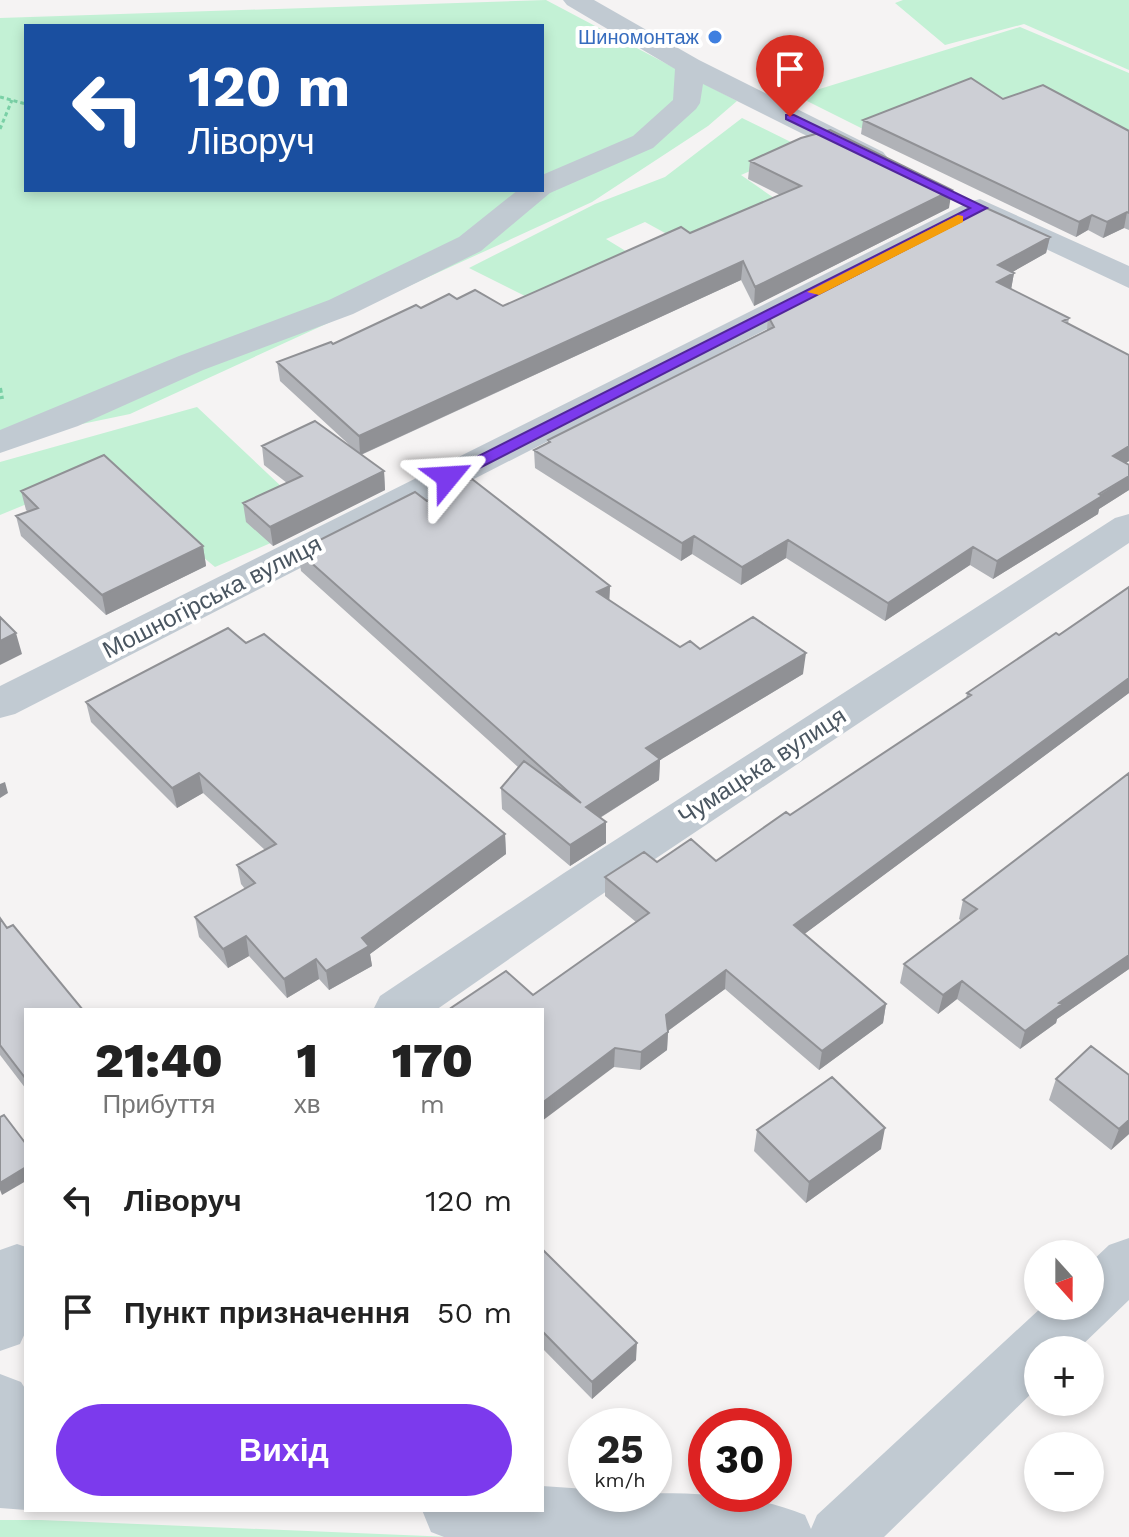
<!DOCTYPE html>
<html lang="uk">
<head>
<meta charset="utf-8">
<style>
  :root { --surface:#fff; --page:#f2f2f2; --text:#222; --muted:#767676; --accent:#7c3aed }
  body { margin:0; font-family:"Work Sans",sans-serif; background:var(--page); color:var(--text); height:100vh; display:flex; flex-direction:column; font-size:30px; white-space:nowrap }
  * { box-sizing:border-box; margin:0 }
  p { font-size:26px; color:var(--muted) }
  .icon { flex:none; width:44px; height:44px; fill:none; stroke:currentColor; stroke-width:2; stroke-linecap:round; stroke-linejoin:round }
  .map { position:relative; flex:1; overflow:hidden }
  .side { position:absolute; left:24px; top:1008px; width:520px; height:504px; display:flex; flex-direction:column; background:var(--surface); border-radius:0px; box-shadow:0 4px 12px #0003 }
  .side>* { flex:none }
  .guide { position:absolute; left:24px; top:24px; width:520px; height:168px; border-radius:0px; box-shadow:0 4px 12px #0003; background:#1a4fa0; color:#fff; overflow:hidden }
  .needle { width:52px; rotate:159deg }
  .fabs { position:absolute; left:1024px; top:1240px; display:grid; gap:16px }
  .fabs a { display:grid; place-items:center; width:80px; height:80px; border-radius:50%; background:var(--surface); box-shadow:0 4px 12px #0003; font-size:40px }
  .speed { position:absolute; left:568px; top:1408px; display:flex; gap:16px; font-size:40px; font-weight:700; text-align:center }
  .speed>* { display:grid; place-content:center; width:104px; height:104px; border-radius:50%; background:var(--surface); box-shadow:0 4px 12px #0003; line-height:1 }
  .speed small { font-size:20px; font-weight:400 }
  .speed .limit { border:12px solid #d22; background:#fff; color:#111 }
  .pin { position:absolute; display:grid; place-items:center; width:68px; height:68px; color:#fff; margin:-82px -34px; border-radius:50% 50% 50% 0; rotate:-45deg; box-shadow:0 0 8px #0007 }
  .pin .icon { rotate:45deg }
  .me { position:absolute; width:88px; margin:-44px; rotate:63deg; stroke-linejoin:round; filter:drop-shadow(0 0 6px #0008) }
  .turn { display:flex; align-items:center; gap:28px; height:168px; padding:0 32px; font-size:36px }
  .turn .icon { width:104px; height:104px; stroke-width:2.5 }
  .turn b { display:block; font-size:56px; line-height:68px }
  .eta { display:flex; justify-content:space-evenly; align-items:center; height:136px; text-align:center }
  .eta b { font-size:48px; font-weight:800; line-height:56px }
  .action { display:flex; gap:16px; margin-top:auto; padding:16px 32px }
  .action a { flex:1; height:92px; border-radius:48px; background:var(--accent); color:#fff; font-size:32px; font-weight:800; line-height:92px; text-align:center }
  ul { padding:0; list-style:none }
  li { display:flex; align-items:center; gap:24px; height:112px; padding:0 32px }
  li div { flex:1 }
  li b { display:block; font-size:30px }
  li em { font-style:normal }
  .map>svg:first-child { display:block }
</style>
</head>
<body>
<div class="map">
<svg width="1129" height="1537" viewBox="0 0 1129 1537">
  <rect width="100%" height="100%" fill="#f5f3f3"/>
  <path fill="#c3f1d5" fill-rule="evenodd" d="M 546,0 L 737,101 L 708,126 L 592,202 L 130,414 L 0,441 L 0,18 ZM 26,26 L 542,26 L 542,190 L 26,190 Z
    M 903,0 L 1129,0 L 1129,70 L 1024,24 L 945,45 L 895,3 Z
    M 1020,27 L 1129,73 L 1129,132 L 1014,103 L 980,86 L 962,83 L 932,92 L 922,105 L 863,129 L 797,96 Z
    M 742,118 L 803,148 L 741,175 L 774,198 L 705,255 L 645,222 L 606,239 L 642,261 L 535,301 L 469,268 L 595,204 L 665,177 Z
    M 197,407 L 319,522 L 215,567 L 102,473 L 0,515 L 0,462 Z
    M 0,1520 L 41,1520 L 451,1537 L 0,1537 Z"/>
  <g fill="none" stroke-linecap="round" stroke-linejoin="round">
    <path stroke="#7ad0a6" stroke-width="3" stroke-dasharray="4 3" stroke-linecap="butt" d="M 0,97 L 26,104
      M 0,129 L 12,100"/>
    <path stroke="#7ad0a6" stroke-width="4" stroke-dasharray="5 3" stroke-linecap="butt" d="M 0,388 L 2,399"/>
    <path fill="#c1cad2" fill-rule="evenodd" d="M 563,0 L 594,0 L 699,60 L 883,152 L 888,158 L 883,164 L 873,167 L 863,164 L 703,84 L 700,103 L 696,109 L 653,148 L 550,193 L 481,251 L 353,314 L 203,370 L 78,426 L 0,453 L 0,430 L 179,356 L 329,300 L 459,237 L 518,190 L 542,190 L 542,175 L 633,136 L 673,100 L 675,69 L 567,5 Z
      M 980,199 L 1129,266 L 1129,288 L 982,219 L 15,714 L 0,718 L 0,686 L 969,202 Z
      M 1129,514 L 1129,543 L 598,897 L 436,1010 L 373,1010 L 380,996 L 564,873 L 1115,518 Z
      M 1129,1238 L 1129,1300 L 1077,1350 L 1038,1350 L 1038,1387 L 884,1537 L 444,1537 L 431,1532 L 422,1510 L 542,1510 L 542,1486 L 586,1489 L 586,1494 C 657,1494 738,1487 805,1515 L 811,1529 L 817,1515 L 1043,1306 L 1090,1306 L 1090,1263 L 1109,1245 Z
      M 17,1244 L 26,1247 L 26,1331 L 20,1344 L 0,1351 L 0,1250 Z
      M 0,1374 L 21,1382 L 26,1390 L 26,1510 L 0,1508 Z"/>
  </g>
  <path fill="#b0b2b7" d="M 1003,99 L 1129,131 L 1129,230 L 1124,228 L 1103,238 L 1088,230 L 1076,237 L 861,134 L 863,120 Z
    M 750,161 L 949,208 L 754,306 L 741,280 L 361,455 L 384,471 L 385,490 L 273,546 L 246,522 L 243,503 L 287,483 L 264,465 L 262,446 L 356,451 L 280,381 L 277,362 L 333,344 L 421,308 L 457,299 L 503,306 L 690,233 L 780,195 L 748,179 Z
    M 1050,237 L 1046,253 L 1012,272 L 1014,273 L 1011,289 L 1069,318 L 1068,324 L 1129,461 L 1126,463 L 1129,465 L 1129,490 L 1099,509 L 1098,514 L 993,579 L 970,565 L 885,621 L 786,558 L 741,585 L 692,554 L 681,561 L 535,468 L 534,450 L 548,444 L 548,440 L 767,330 L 768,316 Z
    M 21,491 L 203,546 L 206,566 L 106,615 L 21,536 L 16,516 L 28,512 L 26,510 Z
    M 427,501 L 610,586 L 609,600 L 680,647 L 700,649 L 803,674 L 660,760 L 659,780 L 600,818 L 606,822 L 606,843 L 570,866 L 502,809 L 501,788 L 518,767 L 301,571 L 298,551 Z
    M 246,643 L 505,834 L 506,854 L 370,954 L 372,966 L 329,990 L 319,979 L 287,998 L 249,956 L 228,968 L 199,937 L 195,917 L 245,889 L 241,884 L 237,865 L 265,850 L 203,793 L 177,808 L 91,722 L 86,702 Z
    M 967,693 L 1129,693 L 804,934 L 886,1004 L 883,1023 L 819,1070 L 725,989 L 668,1031 L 667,1050 L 640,1070 L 614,1067 L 542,1010 L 451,1010 L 451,1008 L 533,995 L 636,922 L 605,896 L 605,877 L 657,862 L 716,861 L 790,815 L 966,699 Z
    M 1129,773 L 1129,969 L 1057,1019 L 1056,1023 L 1020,1049 L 957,999 L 938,1014 L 900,983 L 904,964 L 962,921 L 959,919 L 963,900 Z
    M 0,918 L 26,1010 L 26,1089 L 0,1055 Z
    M 1129,1075 L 1129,1134 L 1111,1150 L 1049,1100 L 1056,1079 Z
    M 757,1130 L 881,1149 L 806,1203 L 754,1151 Z
    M 542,1249 L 636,1360 L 592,1399 L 542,1348 Z"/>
  <path fill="#909195" d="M 952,190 L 949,208 L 754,306 L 755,287 Z
    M 1127,212 L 1124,228 L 1103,238 L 1107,222 Z
    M 1092,215 L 1088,230 L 1076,237 L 1079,222 Z
    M 1050,237 L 1046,253 L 995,282 L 998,265 Z
    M 743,261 L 741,280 L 360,455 L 359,436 Z
    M 1014,273 L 1011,290 L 997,282 Z
    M 1129,446 L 1129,461 L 1109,474 L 1113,456 Z
    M 384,471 L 385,490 L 273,546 L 270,527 Z
    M 1129,476 L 1129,490 L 1099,509 L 1098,514 L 993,579 L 997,561 Z
    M 694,536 L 692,554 L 681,561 L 682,543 Z
    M 788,540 L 786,558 L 741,585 L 742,567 Z
    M 203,546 L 206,566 L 106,615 L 102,595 Z
    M 973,547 L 970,565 L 885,621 L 888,603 Z
    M 610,586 L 609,606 L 597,592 Z
    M 16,633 L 22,654 L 0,665 L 0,641 Z
    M 806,653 L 803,674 L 660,760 L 659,780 L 585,827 L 586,807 L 646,748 Z
    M 1129,678 L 1129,693 L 791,944 L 794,925 Z
    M 199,773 L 203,793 L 177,808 L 172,788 Z
    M 5,782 L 8,793 L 0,798 L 0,784 Z
    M 606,822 L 606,843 L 570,866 L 570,845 Z
    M 505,834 L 506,854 L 370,954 L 372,966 L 329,990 L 326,971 L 362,938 Z
    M 246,936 L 249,956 L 228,968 L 223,949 Z
    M 1129,955 L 1129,969 L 1057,1019 L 1056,1023 L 1020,1049 L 1025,1031 L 1059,1003 Z
    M 316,959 L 319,979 L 287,998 L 284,979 Z
    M 726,970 L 725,989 L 665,1033 L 666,1015 Z
    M 962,981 L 957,999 L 938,1014 L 943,995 Z
    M 886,1004 L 883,1023 L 819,1070 L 822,1051 Z
    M 668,1032 L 667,1050 L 640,1070 L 641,1052 Z
    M 615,1048 L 614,1067 L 542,1121 L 542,1103 Z
    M 1129,1120 L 1129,1134 L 1111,1150 L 1119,1129 Z
    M 885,1128 L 881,1149 L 806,1203 L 809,1182 Z
    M 26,1167 L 26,1181 L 2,1195 L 0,1190 L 0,1183 Z
    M 637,1343 L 636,1360 L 592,1399 L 592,1382 Z"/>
  <path fill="#cdcfd5" stroke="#909195" stroke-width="2" d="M 971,78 L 1003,99 L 1043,85 L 1129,131 L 1129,213 L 1127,212 L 1107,222 L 1092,215 L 1079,222 L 863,120 Z
    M 830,130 L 952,190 L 755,287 L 743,261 L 359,436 L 277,362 L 331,342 L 333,344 L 416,305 L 421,308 L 449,294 L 457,299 L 475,290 L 503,306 L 681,227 L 690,233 L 801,186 L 750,161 L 801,138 Z
    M 984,207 L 1050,237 L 998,265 L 1014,273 L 997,282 L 1069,318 L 1063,321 L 1129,355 L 1129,446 L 1113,456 L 1129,465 L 1129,476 L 1099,494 L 1102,496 L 997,561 L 973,547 L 888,603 L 788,540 L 742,567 L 694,536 L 682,543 L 534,450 L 550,442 L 548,440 L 774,327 L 768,316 Z
    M 315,421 L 384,471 L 270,527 L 243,503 L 302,476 L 262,446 Z
    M 104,455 L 203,546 L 102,595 L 16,516 L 38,508 L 21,491 Z
    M 472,479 L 610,586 L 597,592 L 680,647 L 690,641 L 700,649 L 753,617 L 806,653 L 646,748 L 660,759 L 586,807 L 606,822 L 570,845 L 501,788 L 524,761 L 581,803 L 298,551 L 415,492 L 427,501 Z
    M 1129,587 L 1129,678 L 794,925 L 886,1004 L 822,1051 L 726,970 L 666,1015 L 668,1032 L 641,1052 L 615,1048 L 542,1103 L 542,1010 L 453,1010 L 451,1008 L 506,971 L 533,995 L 649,913 L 605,877 L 644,852 L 657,862 L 691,839 L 716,861 L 786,812 L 790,815 L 971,695 L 967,693 L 1056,633 L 1059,635 Z
    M 0,617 L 16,633 L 0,641 Z
    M 228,628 L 246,643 L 264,634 L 505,834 L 362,938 L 369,946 L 326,971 L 316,959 L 284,979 L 246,936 L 223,949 L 195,917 L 255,883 L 237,865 L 276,844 L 199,773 L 172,788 L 86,702 Z
    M 1129,773 L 1129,955 L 1059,1003 L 1062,1004 L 1025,1031 L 962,981 L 943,995 L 904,964 L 977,909 L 963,900 Z
    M 0,918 L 7,928 L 13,925 L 83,1010 L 26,1010 L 26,1079 L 0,1045 Z
    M 1091,1046 L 1129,1075 L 1129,1120 L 1119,1129 L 1056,1079 Z
    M 832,1077 L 885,1128 L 809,1182 L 757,1130 Z
    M 4,1115 L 26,1144 L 26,1167 L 0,1183 L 0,1117 Z
    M 542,1249 L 637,1343 L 592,1382 L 542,1331 Z"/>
  <path fill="#7c3aed" stroke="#51269a" stroke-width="2" d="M 786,115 L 794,115 L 987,208 L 454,481 L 443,481 L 443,474 L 970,208 L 786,119 Z"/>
  <path fill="#f59e0b" d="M 958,215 L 963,216 L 963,222 L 819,295 L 807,292 Z"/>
  <circle fill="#3f7fe0" stroke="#fff" stroke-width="3" cx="715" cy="37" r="8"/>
  <g text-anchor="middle" stroke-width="8" stroke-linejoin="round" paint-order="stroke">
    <g font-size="20" fill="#366cbe" stroke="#fff" text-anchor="end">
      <text x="699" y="44">Шиномонтаж</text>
    </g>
    <g font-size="24" fill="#4a5661" stroke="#fff">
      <text transform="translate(212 597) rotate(-27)" y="8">Мошногірська вулиця</text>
      <text transform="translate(762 766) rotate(-33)" y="8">Чумацька вулиця</text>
    </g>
  </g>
</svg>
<div class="fabs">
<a><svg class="needle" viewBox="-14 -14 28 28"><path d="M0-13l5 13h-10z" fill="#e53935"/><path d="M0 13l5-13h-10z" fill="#767676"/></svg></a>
<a>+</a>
<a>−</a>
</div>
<div class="speed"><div>25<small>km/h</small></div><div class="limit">30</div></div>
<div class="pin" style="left:790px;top:117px;background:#d93025"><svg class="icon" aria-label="arrive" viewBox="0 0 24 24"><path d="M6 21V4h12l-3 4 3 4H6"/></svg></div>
<svg class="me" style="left:448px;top:477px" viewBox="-20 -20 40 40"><path d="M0-17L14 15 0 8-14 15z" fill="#7c3aed" stroke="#fff" stroke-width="4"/></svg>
<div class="guide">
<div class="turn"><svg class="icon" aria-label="left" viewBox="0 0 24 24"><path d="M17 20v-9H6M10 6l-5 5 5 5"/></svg><div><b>120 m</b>Ліворуч</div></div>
</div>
<section class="side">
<div class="eta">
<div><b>21:40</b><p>Прибуття</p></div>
<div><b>1</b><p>хв</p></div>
<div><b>170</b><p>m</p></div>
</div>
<ul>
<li><svg class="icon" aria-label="left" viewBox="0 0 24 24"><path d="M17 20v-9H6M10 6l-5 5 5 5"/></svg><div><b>Ліворуч</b></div><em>120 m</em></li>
<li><svg class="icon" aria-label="arrive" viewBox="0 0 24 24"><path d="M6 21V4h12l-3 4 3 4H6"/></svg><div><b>Пункт призначення</b></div><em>50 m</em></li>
</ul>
<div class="action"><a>Вихід</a></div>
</section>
</div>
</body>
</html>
